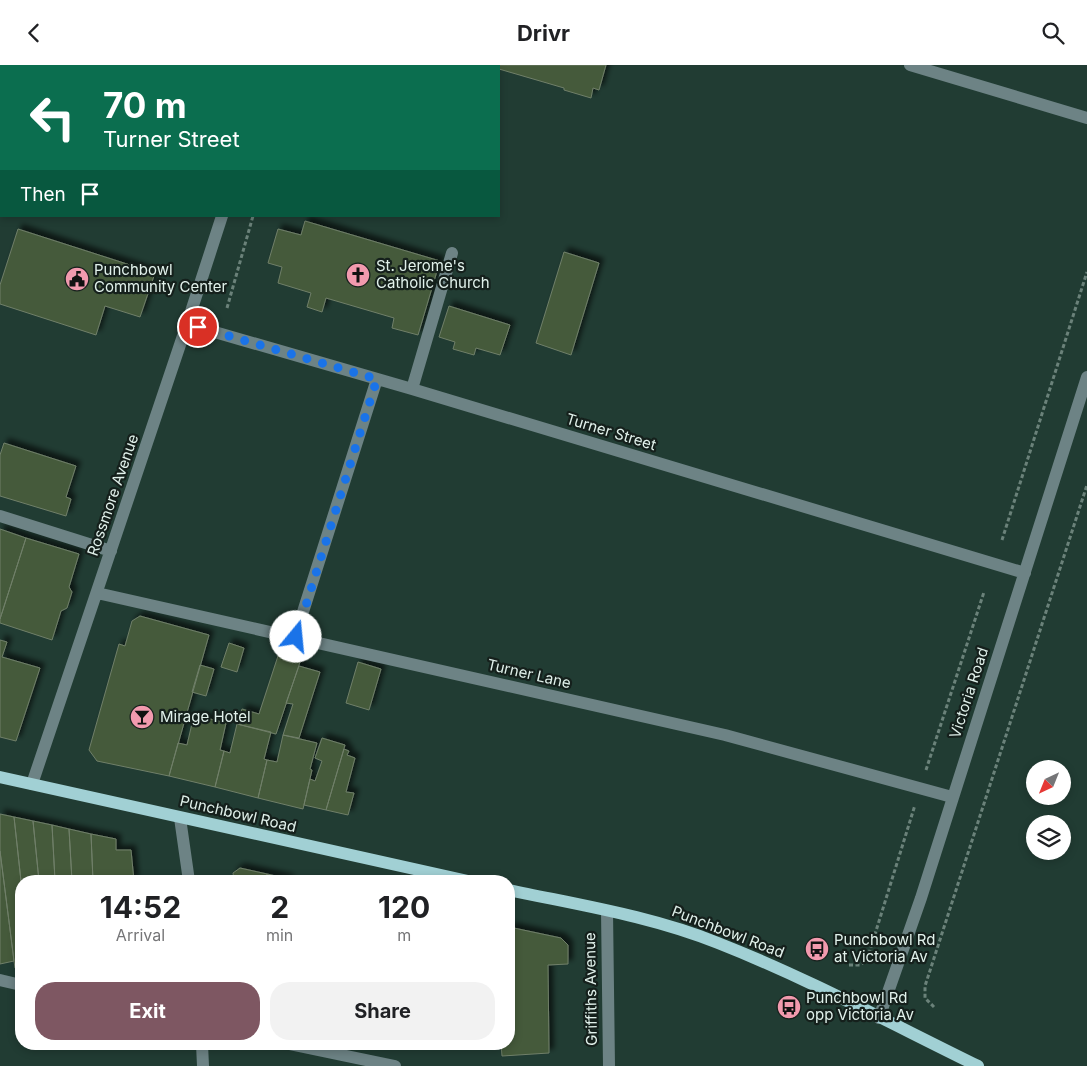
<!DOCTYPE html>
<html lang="en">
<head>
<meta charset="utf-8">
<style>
  :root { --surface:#fff; --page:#f2f2f2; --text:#202124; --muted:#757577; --accent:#7e5762 }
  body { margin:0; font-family:Inter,sans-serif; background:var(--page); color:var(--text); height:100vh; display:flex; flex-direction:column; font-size:19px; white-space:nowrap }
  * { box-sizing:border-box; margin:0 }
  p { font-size:16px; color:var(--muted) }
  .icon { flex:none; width:28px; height:28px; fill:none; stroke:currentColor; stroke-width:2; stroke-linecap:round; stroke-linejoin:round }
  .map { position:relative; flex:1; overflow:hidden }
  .sheet { position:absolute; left:15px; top:810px; width:500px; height:175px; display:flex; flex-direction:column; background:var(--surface); border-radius:20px; box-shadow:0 2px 8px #0003 }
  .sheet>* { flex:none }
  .hud { position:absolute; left:0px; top:0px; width:500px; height:152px; box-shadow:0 2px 8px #0003; background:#0b6e4f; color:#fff; overflow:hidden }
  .needle { width:32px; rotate:223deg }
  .controls { position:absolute; left:1026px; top:695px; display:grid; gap:10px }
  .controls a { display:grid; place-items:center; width:45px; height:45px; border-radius:50%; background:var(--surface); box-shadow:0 2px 8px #0003; font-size:25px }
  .pin { position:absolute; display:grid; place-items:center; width:42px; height:42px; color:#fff; margin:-21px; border:2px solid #fff; border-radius:50%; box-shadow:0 1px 5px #0007 }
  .me { position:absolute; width:55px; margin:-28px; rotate:17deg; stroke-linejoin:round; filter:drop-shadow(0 0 4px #0008) }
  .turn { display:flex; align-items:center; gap:18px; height:105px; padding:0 20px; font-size:22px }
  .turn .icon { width:65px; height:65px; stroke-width:2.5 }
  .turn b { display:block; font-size:35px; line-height:42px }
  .then { display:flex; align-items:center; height:48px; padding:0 20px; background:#0003; gap:10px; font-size:19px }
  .eta { display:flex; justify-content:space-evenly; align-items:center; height:85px; text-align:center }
  .eta b { font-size:30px; font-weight:700; line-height:35px }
  .button { display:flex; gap:10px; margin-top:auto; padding:10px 20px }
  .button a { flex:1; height:58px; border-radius:20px; background:var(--accent); color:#fff; font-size:20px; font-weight:700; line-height:58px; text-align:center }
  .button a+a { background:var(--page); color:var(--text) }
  header { display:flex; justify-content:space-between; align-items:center; height:65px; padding:0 20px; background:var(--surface); font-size:22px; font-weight:700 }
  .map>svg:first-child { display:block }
</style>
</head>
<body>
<header><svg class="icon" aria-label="back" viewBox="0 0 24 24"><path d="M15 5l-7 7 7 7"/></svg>Drivr<svg class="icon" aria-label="search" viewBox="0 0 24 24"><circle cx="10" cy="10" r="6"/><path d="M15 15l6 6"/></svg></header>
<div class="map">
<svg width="1087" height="1001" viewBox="0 0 1087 1001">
  <defs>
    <filter id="shadow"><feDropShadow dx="4.5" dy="-4.5" stdDeviation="2.5" flood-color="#0009"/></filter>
  </defs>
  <rect width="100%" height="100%" fill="#213c33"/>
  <path fill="#445a3a" stroke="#707f69" filter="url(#shadow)" d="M 333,0 L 407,0 L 332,1 Z
    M 489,0 L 606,0 L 599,25 L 593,23 L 591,33 L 564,25 L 564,23 L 499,4 L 499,1 Z
    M 305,156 L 440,196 L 418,270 L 392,263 L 394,253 L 326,233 L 322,247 L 307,242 L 311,228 L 278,218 L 282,202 L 268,198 L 278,164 L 301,170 Z
    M 18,164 L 155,208 L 140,252 L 105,241 L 96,270 L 0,239 L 0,220 Z
    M 564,187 L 599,198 L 571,290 L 536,278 Z
    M 449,241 L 510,260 L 500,290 L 476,283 L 474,290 L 453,284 L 455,277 L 439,272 Z
    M 4,378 L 76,401 L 66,432 L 71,434 L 66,451 L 0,431 L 0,390 Z
    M 0,464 L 26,473 L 0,554 Z
    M 26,473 L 79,489 L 69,522 L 72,527 L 67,543 L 61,546 L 52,575 L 0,558 L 0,554 Z
    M 140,551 L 209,570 L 169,711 L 97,696 L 89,685 L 119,579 L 125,581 L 132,556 Z
    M 0,575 L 7,577 L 2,592 L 40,603 L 16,676 L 0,672 Z
    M 229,578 L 244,583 L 237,607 L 221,602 Z
    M 278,591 L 300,597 L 276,669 L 237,659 L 242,644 L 259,649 Z
    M 358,597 L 381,604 L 369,645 L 346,638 Z
    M 200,600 L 214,604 L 206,631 L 192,627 Z
    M 299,601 L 320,607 L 299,673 L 283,670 L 293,639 L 286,638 Z
    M 194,650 L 226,658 L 220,685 L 224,686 L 215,722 L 169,711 L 178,678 L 187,680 Z
    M 237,659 L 271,667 L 264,694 L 267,695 L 258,733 L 215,722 L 224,686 L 230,688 Z
    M 283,670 L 317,678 L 310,704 L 312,705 L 303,744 L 258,733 L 267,695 L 277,697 Z
    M 322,673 L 345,680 L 326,745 L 304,740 L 310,714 L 315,716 L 322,696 L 315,693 Z
    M 344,684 L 349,686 L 347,690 L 355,693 L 346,727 L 354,728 L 348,750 L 326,745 Z
    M 0,749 L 14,752 L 21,816 L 21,904 L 15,903 L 14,896 L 0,786 Z
    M 14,752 L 33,756 L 39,816 L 21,816 Z
    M 33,756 L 52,760 L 55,815 L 39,816 Z
    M 52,760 L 69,764 L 72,816 L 55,816 Z
    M 69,764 L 91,769 L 93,816 L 72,816 Z
    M 91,769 L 116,774 L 116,785 L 131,785 L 134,816 L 93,816 Z
    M 0,786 L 14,896 L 0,899 Z
    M 240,803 L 267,809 L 267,816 L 234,816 L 233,808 Z
    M 267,809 L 289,814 L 289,816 L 267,816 Z
    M 509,862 L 561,873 L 568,880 L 568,899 L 548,900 L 549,988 L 502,991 L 501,979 L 509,979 Z"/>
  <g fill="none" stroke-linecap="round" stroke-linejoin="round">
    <path stroke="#6b827a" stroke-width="3" stroke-dasharray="4 2.5" stroke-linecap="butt" d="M 303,1 L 304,0
      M 227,243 L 253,151
      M 1002,475 L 1087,207
      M 926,705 L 984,527
      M 849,900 L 860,900 L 867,895 L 915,740
      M 934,942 L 925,933 L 925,921 L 1087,420"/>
    <path stroke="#6d8385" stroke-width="12" d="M 910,0 L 1087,53
      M 270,1 L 271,0
      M 187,259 L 412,324 L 1025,508
      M 412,324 L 452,188
      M 0,451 L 111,486
      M 97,528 L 725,670 L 952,732
      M 295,572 L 377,314
      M 32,719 L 187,259 L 222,151
      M 180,753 L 189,816
      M 607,846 L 609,1001
      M 0,915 L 21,920
      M 879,953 L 921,833 L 1087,312
      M 202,979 L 203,1001
      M 289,979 L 395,1001"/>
    <path stroke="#a1d0d4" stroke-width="12" d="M 0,712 L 468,816
      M 509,825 C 579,840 651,851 718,878 C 807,913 892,959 978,1001"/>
  </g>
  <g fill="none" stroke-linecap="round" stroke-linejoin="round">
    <path stroke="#1a73e8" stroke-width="9" stroke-dasharray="0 16.2" d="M 198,262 L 377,314 L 296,572"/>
  </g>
  <defs>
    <g id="church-disc" transform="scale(1.25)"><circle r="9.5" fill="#f29aae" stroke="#15201c"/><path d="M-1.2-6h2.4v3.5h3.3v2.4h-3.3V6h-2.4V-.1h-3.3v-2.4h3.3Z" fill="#111"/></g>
    <g id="civic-disc" transform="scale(1.25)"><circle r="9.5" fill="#f29aae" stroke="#15201c"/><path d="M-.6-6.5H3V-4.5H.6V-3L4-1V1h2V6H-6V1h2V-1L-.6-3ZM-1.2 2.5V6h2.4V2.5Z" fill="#111"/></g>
    <g id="bar-disc" transform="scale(1.25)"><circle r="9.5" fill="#f29aae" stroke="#15201c"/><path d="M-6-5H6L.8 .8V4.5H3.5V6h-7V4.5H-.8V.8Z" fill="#111"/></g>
    <g id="bus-disc" transform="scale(1.25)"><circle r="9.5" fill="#f29aae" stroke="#15201c"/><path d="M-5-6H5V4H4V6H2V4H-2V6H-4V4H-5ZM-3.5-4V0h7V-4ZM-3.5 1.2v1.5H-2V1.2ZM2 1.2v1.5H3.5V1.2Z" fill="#111"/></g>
  </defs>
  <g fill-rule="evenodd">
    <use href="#church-disc" x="358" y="210"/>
    <use href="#civic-disc" x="77" y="214"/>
    <use href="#bar-disc" x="142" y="652"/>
    <use href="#bus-disc" x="817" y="884"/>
    <use href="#bus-disc" x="789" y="942"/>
  </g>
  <g text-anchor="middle" stroke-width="4.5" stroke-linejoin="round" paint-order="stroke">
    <g font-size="15" fill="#e1f1eb" stroke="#15201c" text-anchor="start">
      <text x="376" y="206">St. Jerome's<tspan x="376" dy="17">Catholic Church</tspan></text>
      <text x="94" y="210">Punchbowl<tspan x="94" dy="17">Community Center</tspan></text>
      <text x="160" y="657">Mirage Hotel</text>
      <text x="834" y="880">Punchbowl Rd<tspan x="834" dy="17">at Victoria Av</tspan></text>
      <text x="806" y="938">Punchbowl Rd<tspan x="806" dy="17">opp Victoria Av</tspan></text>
    </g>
    <g font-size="15" fill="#e1f1eb" stroke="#15201c">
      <text transform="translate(611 367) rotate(17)" y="5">Turner Street</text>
      <text transform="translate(113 430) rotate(-71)" y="5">Rossmore Avenue</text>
      <text transform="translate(529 609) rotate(13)" y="5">Turner Lane</text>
      <text transform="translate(969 628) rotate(-72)" y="5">Victoria Road</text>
      <text transform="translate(238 749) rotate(13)" y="5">Punchbowl Road</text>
      <text transform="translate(728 867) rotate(21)" y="5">Punchbowl Road</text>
      <text transform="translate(591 924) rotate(-91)" y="5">Griffiths Avenue</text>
    </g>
  </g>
</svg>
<div class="controls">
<a><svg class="needle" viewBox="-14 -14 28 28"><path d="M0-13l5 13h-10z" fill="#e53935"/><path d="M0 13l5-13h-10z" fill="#757577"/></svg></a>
<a><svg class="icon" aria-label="layers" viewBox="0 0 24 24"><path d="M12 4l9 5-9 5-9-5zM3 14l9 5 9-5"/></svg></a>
</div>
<div class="pin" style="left:198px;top:262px;background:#d93025"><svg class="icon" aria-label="arrive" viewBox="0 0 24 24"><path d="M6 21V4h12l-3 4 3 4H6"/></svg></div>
<svg class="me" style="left:296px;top:572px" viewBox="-20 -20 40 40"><circle r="19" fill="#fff"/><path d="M0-13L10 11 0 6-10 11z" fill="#1a73e8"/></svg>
<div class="hud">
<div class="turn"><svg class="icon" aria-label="left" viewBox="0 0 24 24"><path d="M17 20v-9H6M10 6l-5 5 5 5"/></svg><div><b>70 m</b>Turner Street</div></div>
<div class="then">Then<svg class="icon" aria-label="arrive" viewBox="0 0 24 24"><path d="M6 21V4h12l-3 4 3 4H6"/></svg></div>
</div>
<section class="sheet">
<div class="eta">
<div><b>14:52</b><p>Arrival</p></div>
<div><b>2</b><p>min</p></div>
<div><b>120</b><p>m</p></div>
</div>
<div class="button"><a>Exit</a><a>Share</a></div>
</section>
</div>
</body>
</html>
